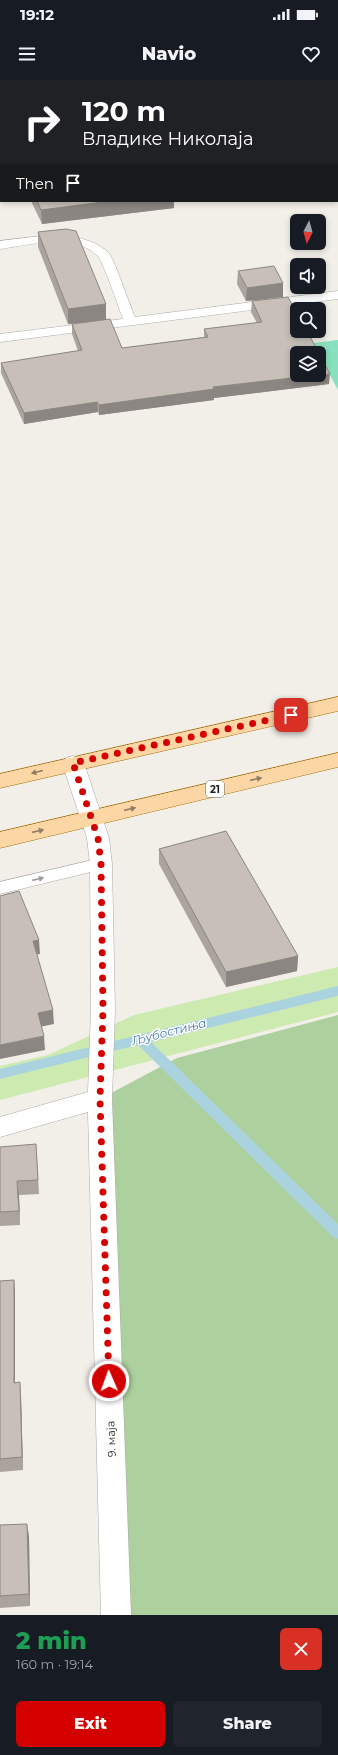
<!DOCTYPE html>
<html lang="en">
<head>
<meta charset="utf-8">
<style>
  :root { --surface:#171b24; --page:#20242c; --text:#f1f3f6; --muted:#9ea1a6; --accent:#d40000 }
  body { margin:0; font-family:Montserrat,sans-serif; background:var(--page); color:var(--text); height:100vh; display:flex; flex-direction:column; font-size:15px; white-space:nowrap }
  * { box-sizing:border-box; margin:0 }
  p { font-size:13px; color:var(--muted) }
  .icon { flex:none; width:22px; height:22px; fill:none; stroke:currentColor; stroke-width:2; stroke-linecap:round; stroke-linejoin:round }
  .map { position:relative; height:1535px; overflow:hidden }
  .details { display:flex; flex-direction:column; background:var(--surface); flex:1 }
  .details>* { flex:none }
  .guide { position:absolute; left:0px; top:0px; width:338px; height:122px; box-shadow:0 2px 6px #0003; background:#202124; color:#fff; overflow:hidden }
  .needle { width:26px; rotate:186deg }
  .fabs { position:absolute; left:290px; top:134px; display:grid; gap:8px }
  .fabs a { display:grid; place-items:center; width:36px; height:36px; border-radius:6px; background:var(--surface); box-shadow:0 2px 6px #0003; font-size:20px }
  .pin { position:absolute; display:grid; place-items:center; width:34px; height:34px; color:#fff; margin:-17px; border-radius:8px; box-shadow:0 2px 6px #0006 }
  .me { position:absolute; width:44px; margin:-22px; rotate:358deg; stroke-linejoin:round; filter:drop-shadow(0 0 3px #0008) }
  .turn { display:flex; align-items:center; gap:14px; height:84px; padding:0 16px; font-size:18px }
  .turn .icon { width:52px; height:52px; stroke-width:2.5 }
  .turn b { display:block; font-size:28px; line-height:34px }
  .then { display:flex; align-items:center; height:38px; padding:0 16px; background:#0003; gap:8px; font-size:15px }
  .round { display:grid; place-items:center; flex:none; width:42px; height:42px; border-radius:6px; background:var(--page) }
  .head { display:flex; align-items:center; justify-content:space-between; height:68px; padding:0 16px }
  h1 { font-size:24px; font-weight:800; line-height:30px; color:#1e9e55 }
  .primary-button { display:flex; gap:8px; margin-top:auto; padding:8px 16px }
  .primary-button a { flex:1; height:46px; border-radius:6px; background:var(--accent); color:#fff; font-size:16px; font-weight:800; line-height:46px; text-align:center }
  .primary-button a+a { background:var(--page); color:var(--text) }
  .status { display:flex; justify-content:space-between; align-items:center; height:28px; padding:0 20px; background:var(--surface); direction:ltr }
  .status svg { height:11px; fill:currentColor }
  header { display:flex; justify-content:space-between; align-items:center; height:52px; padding:0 16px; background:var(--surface); font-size:18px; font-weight:800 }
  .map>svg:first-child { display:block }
</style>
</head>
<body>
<div class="status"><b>19:12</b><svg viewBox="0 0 49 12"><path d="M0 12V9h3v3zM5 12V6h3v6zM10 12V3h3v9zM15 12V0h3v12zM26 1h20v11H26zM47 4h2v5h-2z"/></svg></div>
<header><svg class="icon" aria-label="menu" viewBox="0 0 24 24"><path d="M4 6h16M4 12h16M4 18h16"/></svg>Navio<svg class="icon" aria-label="heart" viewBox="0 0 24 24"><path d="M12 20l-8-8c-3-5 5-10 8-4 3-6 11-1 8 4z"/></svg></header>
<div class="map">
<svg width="338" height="1535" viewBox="0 0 338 1535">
  <rect width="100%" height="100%" fill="#f2efe9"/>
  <path fill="#cdebb0" d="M 338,887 L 338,932 L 0,1020 L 0,986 L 48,975 L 134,935 Z"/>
  <path fill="#add19e" d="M 338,935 L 338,1535 L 116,1535 L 100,1019 L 177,978 Z"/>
  <path fill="#88e0be" d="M 338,260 L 338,310 L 313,263 Z"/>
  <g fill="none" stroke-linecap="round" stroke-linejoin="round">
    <path fill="#aad3df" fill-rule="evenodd" d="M 338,906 L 338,916 L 151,962 L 338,1144 L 338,1159 L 333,1157 L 138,965 L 0,999 L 0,989 Z"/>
    <g stroke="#a9a9a9" stroke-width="1">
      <path id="service" d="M 337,97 L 338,97 L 338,103 L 337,103 Z
        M 41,156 C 63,155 90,156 108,172 C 114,178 130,226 135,237 L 338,211 L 338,219 L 0,262 L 0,254 L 123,239 C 119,228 103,182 98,176 C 74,152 29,165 0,169 L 0,161 Z
        M 101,778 L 107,780 L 110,784 L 107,788 L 0,814 L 0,802 Z"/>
    </g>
    <g stroke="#a9a9a9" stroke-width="1">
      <path id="minor" d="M 73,676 L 80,678 L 84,683 L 109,758 L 112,784 L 115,929 L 112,1019 L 131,1535 L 101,1535 L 88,1032 L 0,1057 L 0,1037 L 88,1012 L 91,929 L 90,784 L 87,758 L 62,683 L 66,678 Z"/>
    </g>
    <g stroke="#a06b00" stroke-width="1">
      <path id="primary" d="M 338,617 L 338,631 L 0,708 L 0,694 Z
        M 338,673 L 338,687 L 0,768 L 0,752 Z"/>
    </g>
    <use href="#service" fill="#fff" fill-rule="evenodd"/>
    <use href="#minor" fill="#fff" fill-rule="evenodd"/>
    <use href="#primary" fill="#fcd6a4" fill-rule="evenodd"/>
  </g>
  <path fill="#aba49e" d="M 0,0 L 338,0 L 338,93 L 337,94 L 337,1 L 1,1 L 1,65 L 0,65 Z
    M 31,121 L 174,121 L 174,128 L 42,144 Z
    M 38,152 L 106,224 L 106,240 L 68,244 L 38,167 Z
    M 238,191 L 283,217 L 246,221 L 237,204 Z
    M 252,221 L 329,304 L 214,318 L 214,320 L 99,335 L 98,332 L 24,344 L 1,293 L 1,283 L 78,271 L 72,254 L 72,244 L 122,268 L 204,257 L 204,249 L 257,243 L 251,232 Z
    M 159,769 L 298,876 L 297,891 L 226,907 L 159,784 Z
    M 0,1067 L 37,1078 L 39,1114 L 19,1115 L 20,1145 L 0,1146 Z
    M 14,1200 L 15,1214 L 15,1303 L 21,1316 L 23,1390 L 0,1392 L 0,1201 Z
    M 0,1445 L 29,1456 L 30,1526 L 0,1528 Z"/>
  <path fill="#8b8681" d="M 0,51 L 1,51 L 1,65 L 0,65 Z
    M 337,79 L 338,79 L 338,93 L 337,94 Z
    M 110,121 L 174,121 L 174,128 L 42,144 L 41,130 Z
    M 283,203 L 283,217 L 246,221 L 247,208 Z
    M 106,224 L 106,240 L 68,244 L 68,229 Z
    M 330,294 L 329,304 L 214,318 L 214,320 L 99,335 L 99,325 L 213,307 Z
    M 97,322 L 98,332 L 24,344 L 24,333 Z
    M 39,860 L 40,874 L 34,875 L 33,861 Z
    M 298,876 L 297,891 L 226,907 L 226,892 Z
    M 53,930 L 54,944 L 39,947 L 38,933 Z
    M 44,956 L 45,970 L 0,979 L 0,965 Z
    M 17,1101 L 19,1115 L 20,1145 L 19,1131 Z
    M 14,1200 L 15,1214 L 15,1316 L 14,1303 Z
    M 20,1302 L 21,1316 L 23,1390 L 22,1377 Z
    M 27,1444 L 29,1456 L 30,1526 L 29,1514 Z"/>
  <path fill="#c7bfb8" stroke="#8b8681" d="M 0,0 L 338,0 L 338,47 L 337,47 L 337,1 L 1,1 L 1,51 L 0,51 Z
    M 337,54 L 338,55 L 338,79 L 337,79 Z
    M 37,121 L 110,121 L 41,130 Z
    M 66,149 L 76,151 L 106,224 L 68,229 L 38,152 Z
    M 274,186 L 283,203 L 247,208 L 238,191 Z
    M 288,217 L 297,233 L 297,251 L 307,251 L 319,273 L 297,273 L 297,295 L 318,295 L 213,307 L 214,309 L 99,325 L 97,322 L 24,333 L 1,283 L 82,270 L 72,244 L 110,239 L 122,268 L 208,257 L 204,249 L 262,242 L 252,221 Z
    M 319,274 L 330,294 L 319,295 Z
    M 226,751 L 298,876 L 226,892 L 159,769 Z
    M 19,811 L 39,860 L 33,861 L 53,930 L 38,933 L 44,956 L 0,965 L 0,816 Z
    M 36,1064 L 38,1100 L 17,1101 L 19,1131 L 0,1132 L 0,1067 Z
    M 14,1200 L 14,1303 L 20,1302 L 22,1377 L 0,1379 L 0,1201 Z
    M 27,1444 L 29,1514 L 0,1516 L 0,1445 Z"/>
  <defs><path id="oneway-solid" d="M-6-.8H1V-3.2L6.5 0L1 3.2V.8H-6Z"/></defs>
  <g fill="#8f7c63">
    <use href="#oneway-solid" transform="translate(37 692) rotate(166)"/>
    <use href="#oneway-solid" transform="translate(256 699) rotate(-13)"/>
    <use href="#oneway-solid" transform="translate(130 729) rotate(-13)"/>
    <use href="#oneway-solid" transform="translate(38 751) rotate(-13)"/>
  </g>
  <use fill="#9c9c9c" href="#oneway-solid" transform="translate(38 799) rotate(-13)"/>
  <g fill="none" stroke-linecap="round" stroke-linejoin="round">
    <path stroke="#d40000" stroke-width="7" stroke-dasharray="0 12.6" d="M 109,1301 L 100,1019 L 103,929 L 101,784 L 98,758 L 73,683 L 291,635"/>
  </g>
  <g text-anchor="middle" stroke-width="3" stroke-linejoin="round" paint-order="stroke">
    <rect fill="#fff" stroke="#646464" stroke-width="1" x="206" y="701" width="18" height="16" rx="3"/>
    <g font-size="10" font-weight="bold" fill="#222">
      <text x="215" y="713">21</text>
    </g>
    <g font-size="11" fill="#222" stroke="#fff">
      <text transform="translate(111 1359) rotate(-92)" y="4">9. маја</text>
    </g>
    <g font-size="12" font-style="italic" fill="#4a7aab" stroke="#fff">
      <text transform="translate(169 952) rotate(-14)" y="4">Љубостиња</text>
    </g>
  </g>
</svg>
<div class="fabs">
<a><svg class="needle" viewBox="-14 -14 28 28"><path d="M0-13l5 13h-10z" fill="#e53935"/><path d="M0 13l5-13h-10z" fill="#9ea1a6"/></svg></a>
<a><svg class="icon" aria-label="sound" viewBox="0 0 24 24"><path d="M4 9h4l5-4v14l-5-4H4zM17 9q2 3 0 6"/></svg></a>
<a><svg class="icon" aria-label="search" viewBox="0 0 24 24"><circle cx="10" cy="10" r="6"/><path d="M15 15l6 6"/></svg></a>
<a><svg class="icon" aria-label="layers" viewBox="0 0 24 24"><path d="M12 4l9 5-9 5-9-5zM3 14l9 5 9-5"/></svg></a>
</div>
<div class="pin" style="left:291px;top:635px;background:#d93025"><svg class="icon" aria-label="arrive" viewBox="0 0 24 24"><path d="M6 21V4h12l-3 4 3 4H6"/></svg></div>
<svg class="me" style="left:109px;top:1301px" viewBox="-20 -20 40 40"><circle r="17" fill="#d40000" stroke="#fff" stroke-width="3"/><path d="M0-11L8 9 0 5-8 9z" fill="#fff"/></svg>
<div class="guide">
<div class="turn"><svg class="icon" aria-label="right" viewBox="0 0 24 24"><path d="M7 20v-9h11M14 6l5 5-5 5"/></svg><div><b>120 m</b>Владике Николаја</div></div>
<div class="then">Then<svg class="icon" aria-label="arrive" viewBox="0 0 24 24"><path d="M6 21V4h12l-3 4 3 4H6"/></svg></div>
</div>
</div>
<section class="details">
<div class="head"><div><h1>2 min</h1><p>160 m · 19:14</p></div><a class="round" style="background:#d93025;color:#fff"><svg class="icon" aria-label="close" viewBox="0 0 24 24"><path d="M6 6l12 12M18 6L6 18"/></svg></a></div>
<div class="primary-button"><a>Exit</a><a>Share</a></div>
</section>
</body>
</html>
